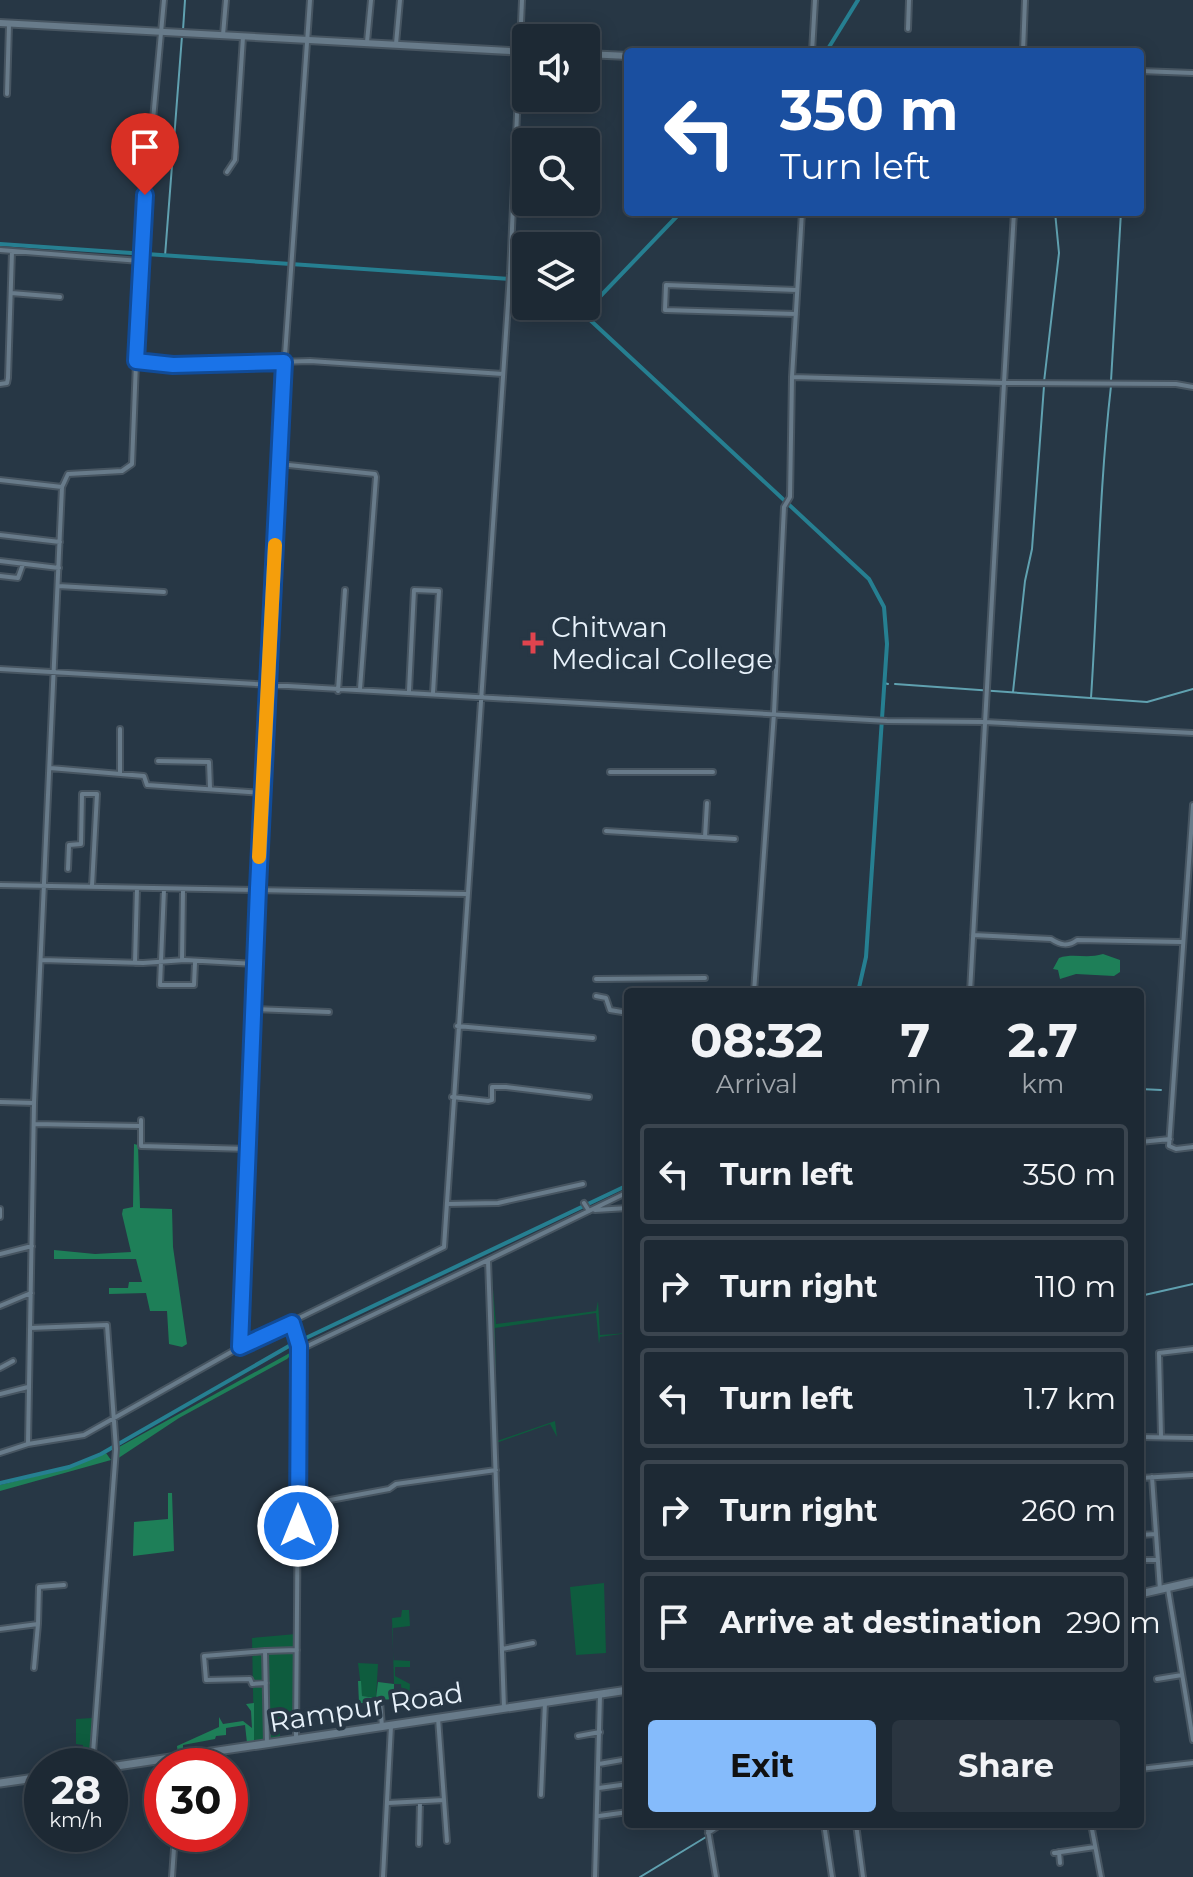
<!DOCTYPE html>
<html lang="en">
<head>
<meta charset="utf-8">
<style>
  :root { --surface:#1d2934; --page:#2a3540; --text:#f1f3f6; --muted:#a0a6ac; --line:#3b454f; --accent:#85bbfb }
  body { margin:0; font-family:Montserrat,sans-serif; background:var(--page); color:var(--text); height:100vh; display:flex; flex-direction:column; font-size:30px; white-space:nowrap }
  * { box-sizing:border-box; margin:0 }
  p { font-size:26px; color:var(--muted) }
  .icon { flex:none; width:44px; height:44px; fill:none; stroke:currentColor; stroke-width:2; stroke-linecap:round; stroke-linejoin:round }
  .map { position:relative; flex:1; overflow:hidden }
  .details { position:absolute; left:624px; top:988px; width:520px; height:840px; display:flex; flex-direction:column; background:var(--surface); border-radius:8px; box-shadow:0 4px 20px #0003,0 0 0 2px var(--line) }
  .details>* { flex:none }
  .hud { position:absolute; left:624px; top:48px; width:520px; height:168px; border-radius:8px; box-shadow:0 4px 20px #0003,0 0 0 2px var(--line); background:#1a4fa0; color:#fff; overflow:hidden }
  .controls { position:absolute; left:512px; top:24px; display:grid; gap:16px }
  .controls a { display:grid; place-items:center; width:88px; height:88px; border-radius:8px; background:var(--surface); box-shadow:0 4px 20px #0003,0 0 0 2px var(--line); font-size:40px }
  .speed { position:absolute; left:24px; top:1748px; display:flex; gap:16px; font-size:40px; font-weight:700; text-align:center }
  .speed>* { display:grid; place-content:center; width:104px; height:104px; border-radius:50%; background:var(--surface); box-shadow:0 4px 20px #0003,0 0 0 2px var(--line); line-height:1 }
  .speed small { font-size:20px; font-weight:400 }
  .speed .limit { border:12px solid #d22; background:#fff; color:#111 }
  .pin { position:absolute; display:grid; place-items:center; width:68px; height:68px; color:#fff; margin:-82px -34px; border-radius:50% 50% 50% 0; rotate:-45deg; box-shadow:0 0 8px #0007 }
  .pin .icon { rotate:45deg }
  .me { position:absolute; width:88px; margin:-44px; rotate:0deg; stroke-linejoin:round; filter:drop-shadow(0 0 6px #0008) }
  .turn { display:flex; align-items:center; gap:28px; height:168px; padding:0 24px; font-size:36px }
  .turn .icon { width:104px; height:104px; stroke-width:2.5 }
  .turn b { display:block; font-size:56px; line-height:68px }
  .eta { display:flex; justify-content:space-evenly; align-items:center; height:136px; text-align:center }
  .eta b { font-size:48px; font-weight:700; line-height:56px }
  .cta { display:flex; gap:16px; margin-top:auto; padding:16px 24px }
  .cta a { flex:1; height:92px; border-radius:8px; background:var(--accent); color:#111; font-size:32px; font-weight:700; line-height:92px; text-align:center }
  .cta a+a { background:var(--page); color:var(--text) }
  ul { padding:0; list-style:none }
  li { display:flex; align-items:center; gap:24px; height:100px; margin:0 16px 12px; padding:0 8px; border:4px solid var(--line); border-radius:8px }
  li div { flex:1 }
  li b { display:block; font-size:30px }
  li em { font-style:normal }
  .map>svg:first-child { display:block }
</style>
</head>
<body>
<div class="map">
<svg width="1193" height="1877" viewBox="0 0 1193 1877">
  <rect width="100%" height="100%" fill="#273745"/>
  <path fill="#0e5c3e" d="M 491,1265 L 496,1324 L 596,1311 L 598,1301 L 600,1335 L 628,1333 L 600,1337 L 599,1344 L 596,1313 L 495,1328 L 497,1441 L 555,1421 L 557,1437 L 550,1424 L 499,1442 L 495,1442 Z
    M 604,1583 L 606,1653 L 576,1655 L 570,1587 Z
    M 402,1610 L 409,1610 L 410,1626 L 393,1628 L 393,1660 L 410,1661 L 410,1667 L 395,1667 L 395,1676 L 410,1684 L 409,1700 L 402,1700 L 401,1684 L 394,1684 L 392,1618 L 401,1617 Z
    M 296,1634 L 295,1718 L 279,1718 L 280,1738 L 254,1742 L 252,1638 Z
    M 358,1663 L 378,1664 L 376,1698 L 362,1696 Z
    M 92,1718 L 91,1766 L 83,1766 L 83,1745 L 76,1744 L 76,1719 Z"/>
  <path fill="#1e7f58" d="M 1103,954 L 1120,960 L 1120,972 L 1114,976 L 1076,974 L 1060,979 L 1058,970 L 1053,969 L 1059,958 C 1073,953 1087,959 1103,954 Z
    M 134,1144 L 138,1145 L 140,1208 L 172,1209 L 173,1247 L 187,1344 L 182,1347 L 169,1344 L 167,1311 L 150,1311 L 146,1293 L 109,1294 L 109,1288 L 128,1288 L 129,1282 L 142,1282 L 136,1259 L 54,1259 L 54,1250 L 95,1254 L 131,1252 L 122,1214 L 123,1209 L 133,1207 Z
    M 297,1349 L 287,1359 L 179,1418 L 117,1459 L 119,1447 Z
    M 106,1453 L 111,1460 L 0,1491 L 0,1485 L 69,1468 Z
    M 168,1493 L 172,1493 L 174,1551 L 133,1556 L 134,1522 L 168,1519 Z
    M 358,1681 L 361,1681 L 362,1696 L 376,1698 L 378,1682 L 394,1684 L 394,1699 L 379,1700 L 377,1712 L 366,1712 L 366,1703 L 359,1703 Z
    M 254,1703 L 254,1742 L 247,1743 L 245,1725 L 226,1728 L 226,1735 L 216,1736 L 215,1739 L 183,1745 L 183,1754 L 178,1755 L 177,1746 L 219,1727 L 219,1717 L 223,1724 L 243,1721 L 252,1728 L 251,1711 L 246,1704 Z"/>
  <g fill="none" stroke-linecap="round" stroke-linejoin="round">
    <path stroke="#60a1b0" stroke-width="2" d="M 183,30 L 185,0
      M 165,256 L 182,36
      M 1111,381 L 1121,212
      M 1044,382 L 1059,253 L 1055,212
      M 884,683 L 888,684
      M 895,684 L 1147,702 L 1193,689
      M 1013,692 L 1025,581 L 1032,549 L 1044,386
      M 1091,698 C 1098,593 1099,490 1111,386
      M 1140,1089 L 1161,1090
      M 1140,1296 L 1193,1284
      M 640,1877 L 706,1837"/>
    <path stroke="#267f91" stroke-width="4" d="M 826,52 L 858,0
      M 0,244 L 526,280
      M 575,306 L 869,579 L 884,607 L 887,644 L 866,957 L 858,992
      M 589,308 L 681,212
      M 0,1483 L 69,1467 L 101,1454 L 289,1346 L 628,1185"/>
    <g stroke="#475561" stroke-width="8">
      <path id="minor" d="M 908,29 L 909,0
        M 223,35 L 226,0
        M 367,42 L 371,0
        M 396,44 L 400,0
        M 812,52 L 815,0
        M 1023,52 L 1025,0
        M 1140,71 L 1193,73
        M 7,94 L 9,25
        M 227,172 L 235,160 L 243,37
        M 0,250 L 140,261
        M 11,293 L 60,297
        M 796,314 L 665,310 L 666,285 L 797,290
        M 136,361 L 173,365 L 310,361 L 503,374
        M 792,377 L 1004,383 L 1014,212
        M 0,384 L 7,383 L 8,378 L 12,251
        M 279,464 L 375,474 L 376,477 L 360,689
        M 0,480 L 62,487 L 34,1103 L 28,1444 L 0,1453
        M 62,487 L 68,474 L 122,471 L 132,464 L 140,261 L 164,0
        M 0,535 L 60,542
        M 0,561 L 59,568
        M 0,576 L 18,578 L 23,564
        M 58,586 L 164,592
        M 0,669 L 887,721 L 985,722 L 1193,733
        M 338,691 L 345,590
        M 409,691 L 414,590 L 439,591 L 433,693
        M 158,761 L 209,762 L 210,788
        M 50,768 L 144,776 L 147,785 L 263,793
        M 610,772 L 713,772
        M 120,773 L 120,729
        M 1193,805 L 1169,1146 L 1176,1149 L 1193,1147
        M 606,831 L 735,839
        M 705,837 L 707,803
        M 68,869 L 69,845 L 81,844 L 82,794 L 97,794 L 92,886
        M 0,885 L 466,894
        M 164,889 L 160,985 L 194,985 L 195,963
        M 973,935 L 1051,939 C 1060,945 1068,947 1077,940 L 1182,942
        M 42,960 L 143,963 L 185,960 L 255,964
        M 182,960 L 183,890
        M 135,963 L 137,888
        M 596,979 L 705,978
        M 754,992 L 774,713 L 784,507 L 790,497 L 792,377 L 802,212
        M 970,992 L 1004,383 L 1176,384 L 1193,387
        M 596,996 L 606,998 L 610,1010 L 628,1013
        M 254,1009 L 329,1012
        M 457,1026 L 593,1038
        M 452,1097 L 488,1101 L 492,1100 L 492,1087 L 506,1087 L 589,1097
        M 0,1102 L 34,1103
        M 141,1120 L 141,1146 L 249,1149
        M 34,1124 L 140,1126
        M 1140,1142 L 1170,1139
        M 584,1203 L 589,1211
        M 447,1204 L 498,1203 L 583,1184
        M 0,1209 L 0,1217
        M 595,1210 L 628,1208
        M 0,1254 L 32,1246
        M 0,1306 L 31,1293
        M 292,1323 L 299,1346 L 296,1740
        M 30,1328 L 107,1325 L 116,1449 L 92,1766
        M 240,1347 L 282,398 L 310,0
        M 299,1350 L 488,1260
        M 0,1368 L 13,1361
        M 0,1394 L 28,1387
        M 1161,1436 L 1159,1353 L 1193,1349
        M 1140,1437 L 1193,1438
        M 28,1444 L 84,1435 L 240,1347 L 444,1247 L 510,274 L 522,0
        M 1152,1477 L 1156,1534
        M 1140,1478 L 1193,1475
        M 298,1506 L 389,1489 L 396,1484 L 496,1470
        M 1140,1535 L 1156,1534 L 1160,1590
        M 1140,1560 L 1158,1560
        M 1168,1589 L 1193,1740
        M 0,1629 L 38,1624 L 39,1587 L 64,1585
        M 502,1649 L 533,1643
        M 265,1651 L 204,1656 L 206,1680 L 250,1679 L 252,1684 L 266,1683
        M 34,1668 L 38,1624
        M 1157,1679 L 1182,1675
        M 380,1701 L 382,1727
        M 504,1708 L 488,1260 L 628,1192
        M 438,1718 L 447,1841
        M 578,1736 L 600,1732
        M 267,1744 L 265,1651 L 297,1650
        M 599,1764 L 628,1759
        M 181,1766 L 181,1757
        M 1140,1769 L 1193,1763
        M 599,1788 L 628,1784
        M 541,1795 L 545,1702
        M 388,1803 L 444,1800
        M 599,1816 L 628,1812
        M 707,1824 L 716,1877
        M 824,1824 L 832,1877
        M 856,1824 L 863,1877
        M 1091,1824 L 1101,1877
        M 708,1833 L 721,1824
        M 419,1844 L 420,1802
        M 1059,1852 L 1060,1863
        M 1054,1853 L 1095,1847
        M 172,1877 L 175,1834
        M 383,1877 L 391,1726
        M 595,1877 L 600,1695"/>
    </g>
    <g stroke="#475561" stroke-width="10">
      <path id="tertiary" d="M 0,23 L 526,52
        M 586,54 L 628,56"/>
    </g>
    <g stroke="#475561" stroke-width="11">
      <path id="secondary" d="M 1140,1594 L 1193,1582
        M 110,1767 L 628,1690
        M 0,1783 L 42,1777"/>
    </g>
    <use href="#minor" stroke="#687b8a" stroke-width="4"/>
    <use href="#tertiary" stroke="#687b8a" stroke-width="6"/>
    <use href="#secondary" stroke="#687b8a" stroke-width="7"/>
  </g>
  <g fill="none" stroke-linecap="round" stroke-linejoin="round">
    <g stroke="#114b97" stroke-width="20">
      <path id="route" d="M 145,195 L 136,361 L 173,365 L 284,362 L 258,888 L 240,1347 L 292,1323 L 299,1346 L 298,1526"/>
    </g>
    <use href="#route" stroke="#1a73e8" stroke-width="14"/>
    <path stroke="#f59e0b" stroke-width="14" d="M 259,857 L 275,545"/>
  </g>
  <path fill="#e0444e" stroke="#273745" stroke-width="3" d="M529 631h8v8h8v8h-8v8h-8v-8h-8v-8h8z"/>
  <g text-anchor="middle" stroke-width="8" stroke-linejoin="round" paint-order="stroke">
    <g font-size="28" fill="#e7f1fa" stroke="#273745" text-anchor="start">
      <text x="551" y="637">Chitwan<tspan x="551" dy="32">Medical College</tspan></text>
    </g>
    <g font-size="28" fill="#e7f1fa" stroke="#273745">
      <text transform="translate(366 1707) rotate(-9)" y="10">Rampur Road</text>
    </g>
  </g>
</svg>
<div class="controls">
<a><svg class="icon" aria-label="sound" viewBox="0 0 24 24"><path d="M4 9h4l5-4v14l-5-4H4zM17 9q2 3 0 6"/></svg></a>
<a><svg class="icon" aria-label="search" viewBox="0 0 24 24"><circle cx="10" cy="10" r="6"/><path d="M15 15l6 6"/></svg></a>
<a><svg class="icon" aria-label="layers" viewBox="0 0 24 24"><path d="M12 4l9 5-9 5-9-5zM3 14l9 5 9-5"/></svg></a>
</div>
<div class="speed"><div>28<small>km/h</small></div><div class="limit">30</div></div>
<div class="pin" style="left:145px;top:195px;background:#d93025"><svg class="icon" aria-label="arrive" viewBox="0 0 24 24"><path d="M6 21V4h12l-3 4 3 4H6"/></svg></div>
<svg class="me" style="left:298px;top:1526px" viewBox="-20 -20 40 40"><circle r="17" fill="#1a73e8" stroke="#fff" stroke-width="3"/><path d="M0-11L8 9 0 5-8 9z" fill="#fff"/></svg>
<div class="hud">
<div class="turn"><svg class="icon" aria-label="left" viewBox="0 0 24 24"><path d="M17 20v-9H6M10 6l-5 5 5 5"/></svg><div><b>350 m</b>Turn left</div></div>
</div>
<section class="details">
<div class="eta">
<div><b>08:32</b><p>Arrival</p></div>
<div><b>7</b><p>min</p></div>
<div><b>2.7</b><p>km</p></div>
</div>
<ul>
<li><svg class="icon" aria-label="left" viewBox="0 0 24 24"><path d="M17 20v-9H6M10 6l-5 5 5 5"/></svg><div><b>Turn left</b></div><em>350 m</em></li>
<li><svg class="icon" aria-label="right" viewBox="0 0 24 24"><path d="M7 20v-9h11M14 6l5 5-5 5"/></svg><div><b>Turn right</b></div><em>110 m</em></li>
<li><svg class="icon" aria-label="left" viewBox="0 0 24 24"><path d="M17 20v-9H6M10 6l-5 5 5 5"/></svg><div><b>Turn left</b></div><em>1.7 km</em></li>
<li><svg class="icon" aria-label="right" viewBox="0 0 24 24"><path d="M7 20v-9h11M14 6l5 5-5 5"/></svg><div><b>Turn right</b></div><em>260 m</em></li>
<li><svg class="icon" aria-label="arrive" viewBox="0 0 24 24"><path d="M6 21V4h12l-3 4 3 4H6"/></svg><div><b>Arrive at destination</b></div><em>290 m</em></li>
</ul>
<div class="cta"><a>Exit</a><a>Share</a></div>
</section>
</div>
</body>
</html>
